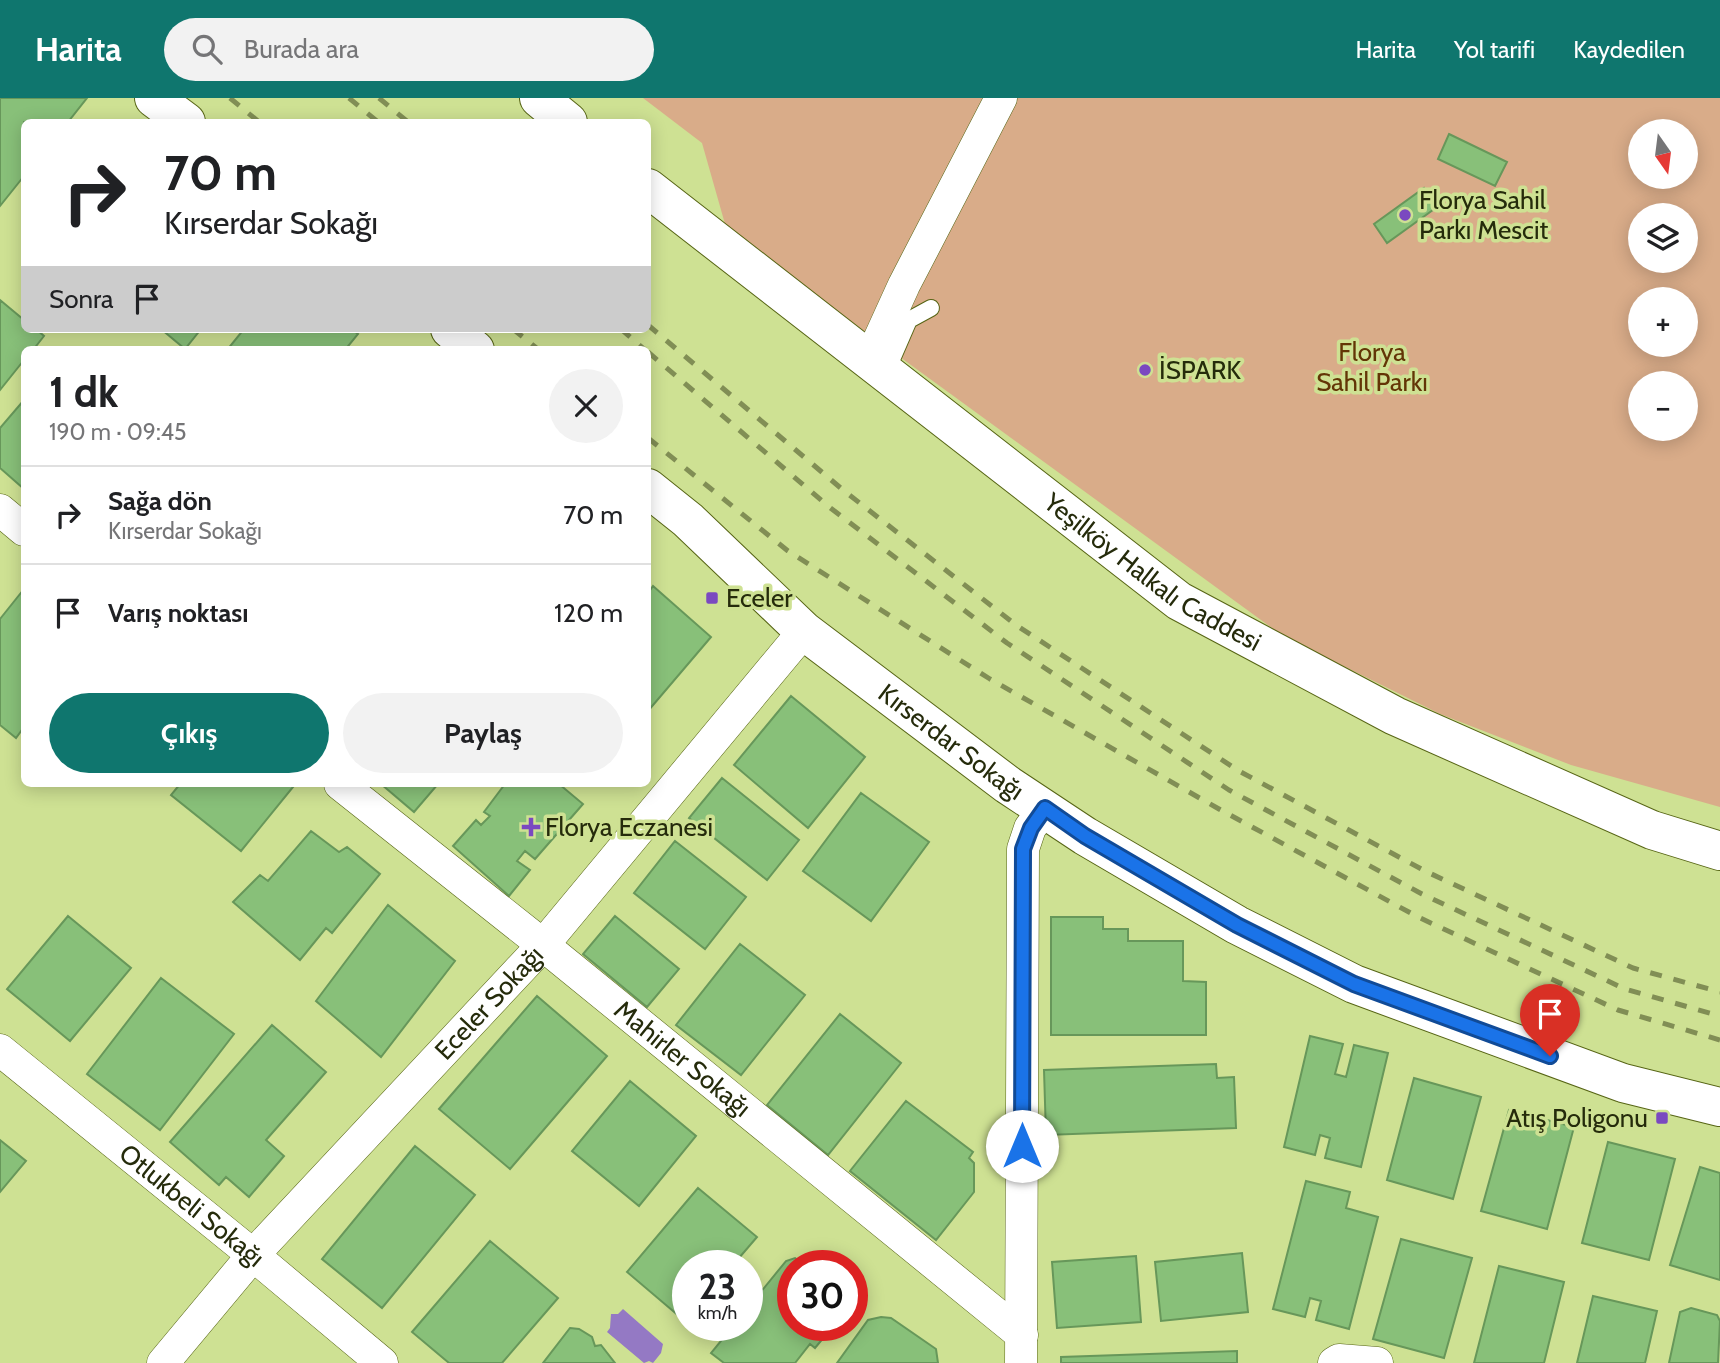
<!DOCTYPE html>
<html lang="tr">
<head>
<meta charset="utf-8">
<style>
  :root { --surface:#fff; --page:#f2f2f2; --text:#202124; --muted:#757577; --line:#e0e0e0; --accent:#0f766e }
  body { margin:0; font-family:Cabin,sans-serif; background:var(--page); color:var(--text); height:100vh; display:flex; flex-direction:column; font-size:26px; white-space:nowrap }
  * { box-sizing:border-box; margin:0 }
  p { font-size:23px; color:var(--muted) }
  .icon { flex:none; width:38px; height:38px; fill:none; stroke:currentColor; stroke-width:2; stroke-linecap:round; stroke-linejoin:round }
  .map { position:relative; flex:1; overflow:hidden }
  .panel { position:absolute; left:21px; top:248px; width:630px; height:441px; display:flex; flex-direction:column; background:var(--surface); border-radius:10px; box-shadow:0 4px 18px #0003 }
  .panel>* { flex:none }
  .guide { position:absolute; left:21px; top:21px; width:630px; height:214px; border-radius:10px; box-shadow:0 4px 18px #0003; background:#fff; color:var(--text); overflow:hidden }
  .needle { width:46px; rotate:166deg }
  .tools { position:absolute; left:1628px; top:21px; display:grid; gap:14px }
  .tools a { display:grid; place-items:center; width:70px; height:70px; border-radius:50%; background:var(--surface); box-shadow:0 4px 18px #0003; font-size:35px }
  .speed { position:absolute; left:672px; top:1152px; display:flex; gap:14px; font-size:35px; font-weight:700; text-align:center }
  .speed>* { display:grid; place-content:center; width:91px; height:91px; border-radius:50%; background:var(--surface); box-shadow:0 4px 18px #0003; line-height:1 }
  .speed small { font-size:18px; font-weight:400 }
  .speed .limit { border:10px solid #d22; background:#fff; color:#111 }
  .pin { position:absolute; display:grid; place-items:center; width:60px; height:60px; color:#fff; margin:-72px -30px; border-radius:50% 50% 50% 0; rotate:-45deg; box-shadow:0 0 7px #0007 }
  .pin .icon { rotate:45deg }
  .me { position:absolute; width:77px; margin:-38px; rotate:0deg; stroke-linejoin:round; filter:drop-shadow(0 0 5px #0008) }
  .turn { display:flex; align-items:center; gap:24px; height:147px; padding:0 28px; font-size:32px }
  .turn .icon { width:91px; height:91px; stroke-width:2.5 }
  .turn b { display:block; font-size:49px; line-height:60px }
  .then { display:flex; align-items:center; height:66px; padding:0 28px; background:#0003; gap:14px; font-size:26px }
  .round { display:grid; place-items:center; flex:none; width:74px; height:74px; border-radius:37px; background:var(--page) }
  .summary { display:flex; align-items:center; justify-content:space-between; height:119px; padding:0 28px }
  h1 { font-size:42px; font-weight:700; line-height:52px }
  .cta { display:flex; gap:14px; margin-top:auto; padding:14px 28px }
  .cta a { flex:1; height:80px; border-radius:42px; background:var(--accent); color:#fff; font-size:28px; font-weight:700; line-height:80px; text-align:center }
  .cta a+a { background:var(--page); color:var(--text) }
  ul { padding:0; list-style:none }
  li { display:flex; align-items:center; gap:21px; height:98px; padding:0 28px; border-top:2px solid var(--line) }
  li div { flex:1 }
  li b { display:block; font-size:26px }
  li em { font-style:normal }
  header { display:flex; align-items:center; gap:42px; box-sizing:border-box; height:98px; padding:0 35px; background:var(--accent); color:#fff }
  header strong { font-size:33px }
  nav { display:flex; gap:38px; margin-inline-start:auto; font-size:24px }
  .search { width:490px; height:63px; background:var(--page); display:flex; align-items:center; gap:18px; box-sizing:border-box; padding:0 24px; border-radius:38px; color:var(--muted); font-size:26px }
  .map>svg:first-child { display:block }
</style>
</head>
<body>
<header>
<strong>Harita</strong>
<div class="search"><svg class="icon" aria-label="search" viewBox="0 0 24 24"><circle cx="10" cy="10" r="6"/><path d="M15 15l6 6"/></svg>Burada ara</div>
<nav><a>Harita</a><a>Yol tarifi</a><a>Kaydedilen</a></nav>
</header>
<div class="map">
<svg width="1720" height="1265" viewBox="0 0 1720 1265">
  <rect width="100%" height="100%" fill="#cee193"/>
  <path fill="#d9ac89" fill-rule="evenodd" d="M 643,0 L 1720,0 L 1720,709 L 1571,667 L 1440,616 L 1283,538 L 727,133 L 702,45 ZM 1640,33 L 1685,33 L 1685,79 L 1640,79 ZM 1640,117 L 1685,117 L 1685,163 L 1640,163 ZM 1640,201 L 1685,201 L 1685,247 L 1640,247 ZM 1640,285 L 1685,285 L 1685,331 L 1640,331 Z"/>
  <path fill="#9479c4" d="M 623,1211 L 663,1246 L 661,1255 L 653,1265 L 649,1263 L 644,1265 L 607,1234 L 610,1230 L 611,1216 L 618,1216 Z"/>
  <path fill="#88c079" stroke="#67975a" stroke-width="2" d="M 0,0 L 87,0 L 68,24 L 24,24 L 24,78 L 0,108 Z
    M 1449,36 L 1507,64 L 1495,88 L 1438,61 Z
    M 1424,90 L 1437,109 L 1387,145 L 1374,126 Z
    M 0,202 L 24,222 L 24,231 L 36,231 L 44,238 L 33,252 L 24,252 L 24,262 L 0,292 Z
    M 161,231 L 201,231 L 185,251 Z
    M 244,231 L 351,231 L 358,236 L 345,252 L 227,252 Z
    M 24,302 L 24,391 L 0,370 L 0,330 Z
    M 653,488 L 711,539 L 648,613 L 648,495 Z
    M 24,491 L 24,629 L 16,640 L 0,627 L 0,521 Z
    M 791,598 L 865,659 L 808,730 L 734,667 Z
    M 722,680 L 799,742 L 767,782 L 689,720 Z
    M 180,686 L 290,686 L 293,689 L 241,753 L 171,697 Z
    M 381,686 L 438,686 L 414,714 Z
    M 505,686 L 559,686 L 583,706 L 535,761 L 525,753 L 517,763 L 530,772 L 509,798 L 453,748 L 476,722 L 481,727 L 490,718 L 484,714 Z
    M 861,695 L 929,744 L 871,823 L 803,773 Z
    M 311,733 L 339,754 L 347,749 L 380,776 L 332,835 L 326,830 L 300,862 L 233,804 L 260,777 L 268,783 Z
    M 675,743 L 746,799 L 705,851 L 634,795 Z
    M 388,807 L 455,863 L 381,959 L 316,903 Z
    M 68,818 L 131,870 L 70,943 L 7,891 Z
    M 615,818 L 679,871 L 647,909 L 583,856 Z
    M 1051,819 L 1103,819 L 1103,831 L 1128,831 L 1128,843 L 1183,843 L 1183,883 L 1206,884 L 1206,937 L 1051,937 Z
    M 740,846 L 805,897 L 741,977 L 676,927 Z
    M 161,880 L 234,936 L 160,1032 L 87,976 Z
    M 537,898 L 607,958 L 510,1071 L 439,1011 Z
    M 840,916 L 901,965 L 828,1057 L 767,1007 Z
    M 272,927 L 326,974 L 266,1042 L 284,1058 L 249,1099 L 226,1079 L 219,1087 L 170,1044 Z
    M 1310,938 L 1343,946 L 1335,976 L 1346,979 L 1354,947 L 1388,955 L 1361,1069 L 1325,1060 L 1330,1040 L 1320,1037 L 1315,1057 L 1284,1049 Z
    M 1216,966 L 1217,980 L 1234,979 L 1236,1030 L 1046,1037 L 1044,972 Z
    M 1414,980 L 1481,999 L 1453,1101 L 1387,1082 Z
    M 630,983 L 696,1038 L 639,1108 L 572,1053 Z
    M 906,1003 L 973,1054 L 969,1060 L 974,1065 L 974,1094 L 936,1142 L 850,1073 Z
    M 1509,1012 L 1574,1029 L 1547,1131 L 1481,1113 Z
    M 0,1042 L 26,1063 L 0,1094 Z
    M 1608,1044 L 1675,1061 L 1649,1162 L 1582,1145 Z
    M 415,1048 L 475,1097 L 382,1210 L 322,1161 Z
    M 1700,1069 L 1720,1075 L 1720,1182 L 1670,1167 Z
    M 1306,1083 L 1350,1094 L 1346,1110 L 1378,1119 L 1349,1231 L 1316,1222 L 1321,1203 L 1310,1200 L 1305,1219 L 1273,1211 Z
    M 698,1090 L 757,1139 L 733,1167 L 688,1167 L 688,1221 L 686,1224 L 627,1174 Z
    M 1401,1141 L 1472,1160 L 1444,1260 L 1373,1241 Z
    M 490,1143 L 558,1200 L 502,1265 L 449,1265 L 412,1234 Z
    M 1242,1155 L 1248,1214 L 1161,1223 L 1155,1164 Z
    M 1136,1158 L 1141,1224 L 1057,1230 L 1052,1164 Z
    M 795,1160 L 804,1167 L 793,1167 L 793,1227 L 834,1227 L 815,1250 L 810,1246 L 795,1265 L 724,1265 L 711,1255 L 734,1227 L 747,1227 L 747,1211 L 786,1163 Z
    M 1499,1168 L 1564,1184 L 1544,1265 L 1474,1265 Z
    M 1593,1198 L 1657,1213 L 1645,1265 L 1577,1265 Z
    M 1691,1210 L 1717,1217 L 1720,1223 L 1718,1265 L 1669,1265 L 1680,1214 Z
    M 881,1219 L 891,1220 L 936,1251 L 938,1265 L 837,1265 L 868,1222 Z
    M 570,1230 L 579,1231 L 592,1239 L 595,1248 L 601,1247 L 615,1265 L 543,1265 Z
    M 1237,1253 L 1237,1265 L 1061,1265 L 1061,1259 Z"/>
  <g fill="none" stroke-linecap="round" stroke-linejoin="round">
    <g stroke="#576515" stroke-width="18">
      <path id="lane" d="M 886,275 L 909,222 L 931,210"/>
    </g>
    <g stroke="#576515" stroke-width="33">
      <g id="street">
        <path d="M 867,262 L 873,255 L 904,187 L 1001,0"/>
        <path d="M 0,412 L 24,432"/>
        <path id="s1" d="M 340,686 L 543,847 L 1022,1237"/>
        <path id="s2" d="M 0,952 L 253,1157 L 382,1265"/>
        <path id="s3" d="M 163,1265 L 253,1157 L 543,847 L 804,533"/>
        <path d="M 1021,1265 L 1023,751 L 1030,730 L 1045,710"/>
        <path d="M 1334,1265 L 1339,1262 L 1377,1265"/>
      </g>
    </g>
    <g stroke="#576515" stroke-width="40">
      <g id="secondary">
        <path d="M 154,0 L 186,24"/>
        <path d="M 539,0 L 568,24"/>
        <path id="s4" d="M 648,90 L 1179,503 L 1395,618 L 1652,732 L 1720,753"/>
        <path d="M 450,231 L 475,252"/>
        <path id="s5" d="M 648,390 L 688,422 L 804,533 L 1008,687 L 1085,738 L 1237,827 L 1354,886 L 1623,985 L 1720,1009"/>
      </g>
    </g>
    <use href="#lane" stroke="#fff" stroke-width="16"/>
    <use href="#street" stroke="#fff" stroke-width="32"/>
    <use href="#secondary" stroke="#fff" stroke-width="38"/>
    <path stroke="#818e55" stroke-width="5" stroke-dasharray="12 12" stroke-linecap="butt" d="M 230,0 L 259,24
      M 349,0 L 378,24
      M 379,0 L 408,24
      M 648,227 L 843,392 L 1016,527 L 1239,673 L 1425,773 L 1633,870 L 1720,894
      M 513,231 L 539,252
      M 621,231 L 645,252
      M 648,254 L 828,408 L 1007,545 L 1229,692 L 1422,796 L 1625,891 L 1720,918
      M 648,340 L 788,453 L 990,581 L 1219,711 L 1418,819 L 1618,912 L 1720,942"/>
  </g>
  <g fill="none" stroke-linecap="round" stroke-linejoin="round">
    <g stroke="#114b97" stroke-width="18">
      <path id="route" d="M 1022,1048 L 1023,751 L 1031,730 L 1045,710 L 1085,738 L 1237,827 L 1354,886 L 1550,958"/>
    </g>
    <use href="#route" stroke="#1a73e8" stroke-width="12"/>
  </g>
  <g fill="#7a49c0" stroke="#cee193" stroke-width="2.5">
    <circle cx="1405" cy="117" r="7"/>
    <circle cx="1145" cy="272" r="7"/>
    <rect x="705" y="493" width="14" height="14" rx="3.5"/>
    <path d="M527.5 718.5h7v7h7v7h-7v7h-7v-7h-7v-7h7z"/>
    <rect x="1655" y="1013" width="14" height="14" rx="3.5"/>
  </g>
  <g text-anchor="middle" stroke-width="7" stroke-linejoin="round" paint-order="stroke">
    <g font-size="26" fill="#252b0b" stroke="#cee193" text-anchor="start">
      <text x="1419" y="111">Florya Sahil<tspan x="1419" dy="30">Parkı Mescit</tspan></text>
      <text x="1159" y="281">İSPARK</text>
      <text x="726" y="509">Eceler</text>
      <text x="545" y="738">Florya Eczanesi</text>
      <text x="1648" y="1029" text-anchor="end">Atış Poligonu</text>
    </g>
    <g font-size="26" fill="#633506" stroke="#cee193">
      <text x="1372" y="263">Florya<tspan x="1372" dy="30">Sahil Parkı</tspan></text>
    </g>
    <g font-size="26" fill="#252b0b" stroke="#cee193">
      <text dy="9" stroke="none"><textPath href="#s4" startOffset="635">Yeşilköy Halkalı Caddesi</textPath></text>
      <text dy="9" stroke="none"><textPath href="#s5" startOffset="396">Kırserdar Sokağı</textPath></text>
      <text dy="9" stroke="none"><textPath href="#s3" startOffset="486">Eceler Sokağı</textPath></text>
      <text dy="9" stroke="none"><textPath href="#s1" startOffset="439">Mahirler Sokağı</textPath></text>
      <text dy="9" stroke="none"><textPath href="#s2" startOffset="247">Otlukbeli Sokağı</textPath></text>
    </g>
  </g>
</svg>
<div class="tools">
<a><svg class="needle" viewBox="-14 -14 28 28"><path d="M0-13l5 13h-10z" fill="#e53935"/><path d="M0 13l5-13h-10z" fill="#757577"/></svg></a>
<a><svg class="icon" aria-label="layers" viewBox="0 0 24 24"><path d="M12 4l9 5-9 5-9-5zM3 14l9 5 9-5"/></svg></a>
<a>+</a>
<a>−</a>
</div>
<div class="speed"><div>23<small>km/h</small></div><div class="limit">30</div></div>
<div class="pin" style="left:1550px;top:958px;background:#d93025"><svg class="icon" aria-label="arrive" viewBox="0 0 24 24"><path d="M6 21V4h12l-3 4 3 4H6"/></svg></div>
<svg class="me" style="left:1022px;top:1048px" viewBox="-20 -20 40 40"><circle r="19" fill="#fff"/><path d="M0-13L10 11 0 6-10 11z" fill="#1a73e8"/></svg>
<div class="guide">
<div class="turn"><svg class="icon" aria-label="right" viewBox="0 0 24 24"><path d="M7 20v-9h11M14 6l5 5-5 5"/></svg><div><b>70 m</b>Kırserdar Sokağı</div></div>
<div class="then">Sonra<svg class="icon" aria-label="arrive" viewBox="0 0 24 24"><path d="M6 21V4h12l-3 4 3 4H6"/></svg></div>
</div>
<section class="panel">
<div class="summary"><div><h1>1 dk</h1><p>190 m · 09:45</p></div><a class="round"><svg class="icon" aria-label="close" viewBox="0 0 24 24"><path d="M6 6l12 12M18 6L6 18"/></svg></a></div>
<ul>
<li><svg class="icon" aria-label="right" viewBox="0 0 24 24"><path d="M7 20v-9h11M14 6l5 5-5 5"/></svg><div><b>Sağa dön</b><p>Kırserdar Sokağı</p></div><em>70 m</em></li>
<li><svg class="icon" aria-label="arrive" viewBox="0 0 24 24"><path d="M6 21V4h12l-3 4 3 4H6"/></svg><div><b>Varış noktası</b></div><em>120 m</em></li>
</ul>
<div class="cta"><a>Çıkış</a><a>Paylaş</a></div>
</section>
</div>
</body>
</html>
